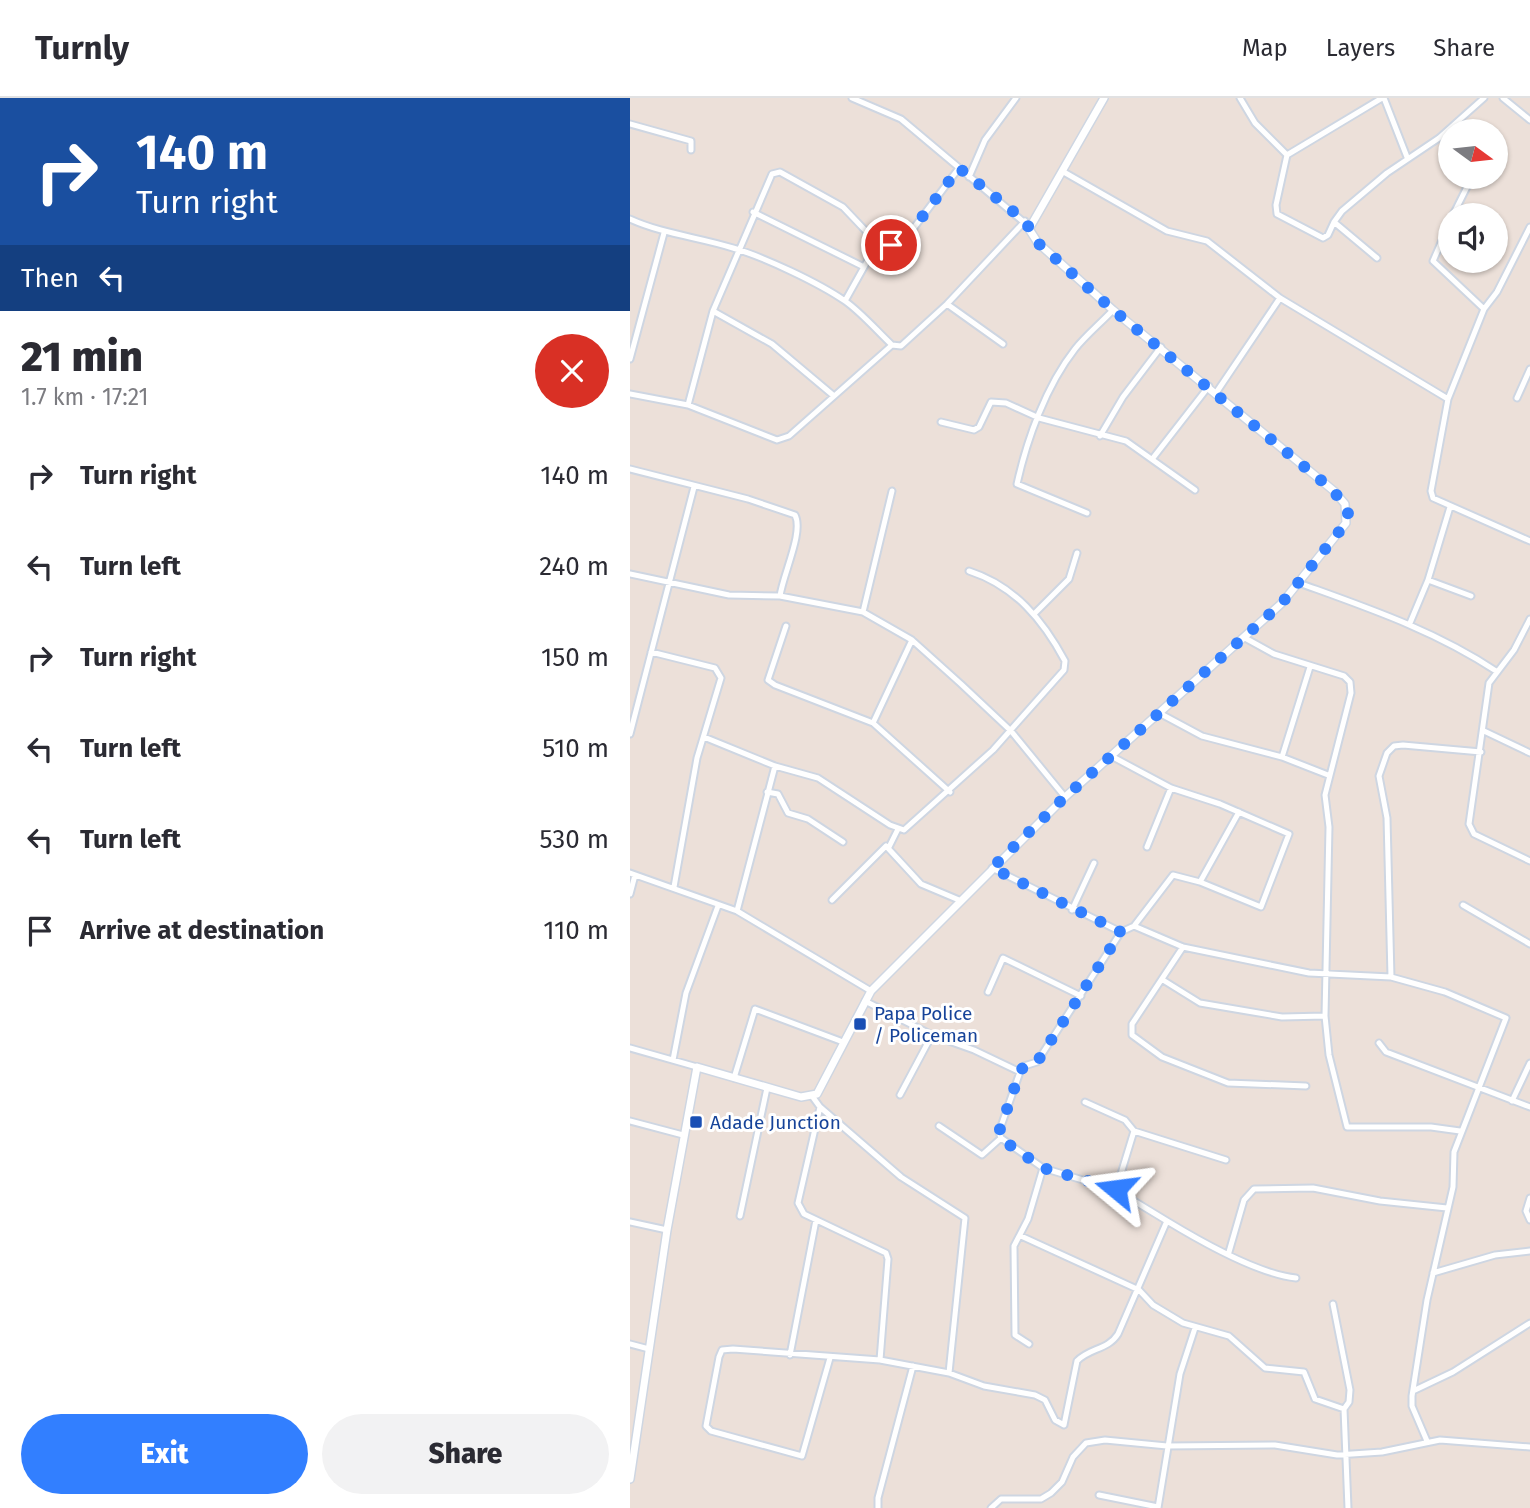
<!DOCTYPE html>
<html lang="en">
<head>
<meta charset="utf-8">
<style>
  :root { --surface:#fff; --page:#f2f2f3; --text:#2b2b33; --muted:#7c7c81; --line:#e1e1e2; --accent:#327fff }
  body { margin:0; font-family:"Fira Sans",sans-serif; background:var(--page); color:var(--text); height:100vh; display:flex; flex-direction:column; font-size:26px; white-space:nowrap }
  * { box-sizing:border-box; margin:0 }
  p { font-size:23px; color:var(--muted) }
  .icon { flex:none; width:38px; height:38px; fill:none; stroke:currentColor; stroke-width:2; stroke-linecap:round; stroke-linejoin:round }
  .map { position:relative; flex:1; overflow:hidden }
  .panel { display:flex; flex-direction:column; background:var(--surface); width:630px }
  .panel>* { flex:none }
  .guide { background:#1a4fa0; color:#fff; overflow:hidden }
  .needle { width:46px; rotate:105deg }
  .buttons { position:absolute; left:808px; top:21px; display:grid; gap:14px }
  .buttons a { display:grid; place-items:center; width:70px; height:70px; border-radius:50%; background:var(--surface); box-shadow:0 2px 5px #0004; font-size:35px }
  .pin { position:absolute; display:grid; place-items:center; width:60px; height:60px; color:#fff; margin:-30px; border:4px solid #fff; border-radius:50%; box-shadow:0 2px 7px #0007 }
  .me { position:absolute; width:77px; margin:-38px; rotate:286deg; stroke-linejoin:round; filter:drop-shadow(0 0 5px #0008) }
  .turn { display:flex; align-items:center; gap:24px; height:147px; padding:0 21px; font-size:32px }
  .turn .icon { width:91px; height:91px; stroke-width:2.5 }
  .turn b { display:block; font-size:49px; line-height:60px }
  .then { display:flex; align-items:center; height:66px; padding:0 21px; background:#0003; gap:14px; font-size:26px }
  .round { display:grid; place-items:center; flex:none; width:74px; height:74px; border-radius:37px; background:var(--page) }
  .head { display:flex; align-items:center; justify-content:space-between; height:119px; padding:0 21px }
  h1 { font-size:42px; font-weight:800; line-height:52px }
  .action { display:flex; gap:14px; margin-top:auto; padding:14px 21px }
  .action a { flex:1; height:80px; border-radius:42px; background:var(--accent); color:#fff; font-size:28px; font-weight:800; line-height:80px; text-align:center }
  .action a+a { background:var(--page); color:var(--text) }
  ul { padding:0; list-style:none }
  li { display:flex; align-items:center; gap:21px; height:91px; padding:0 21px }
  li div { flex:1 }
  li b { display:block; font-size:26px }
  li em { font-style:normal }
  header { display:flex; align-items:center; gap:42px; box-sizing:border-box; height:98px; padding:0 35px; background:var(--surface); border-bottom:2px solid var(--line) }
  header strong { font-size:33px }
  nav { display:flex; gap:38px; margin-inline-start:auto; font-size:24px }
  main { display:flex; flex:1; min-height:0 }
  .map>svg:first-child { display:block }
</style>
</head>
<body>
<header>
<strong>Turnly</strong>
<nav><a>Map</a><a>Layers</a><a>Share</a></nav>
</header>
<main>
<section class="panel">
<div class="guide">
<div class="turn"><svg class="icon" aria-label="right" viewBox="0 0 24 24"><path d="M7 20v-9h11M14 6l5 5-5 5"/></svg><div><b>140 m</b>Turn right</div></div>
<div class="then">Then<svg class="icon" aria-label="left" viewBox="0 0 24 24"><path d="M17 20v-9H6M10 6l-5 5 5 5"/></svg></div>
</div>
<div class="head"><div><h1>21 min</h1><p>1.7 km · 17:21</p></div><a class="round" style="background:#d93025;color:#fff"><svg class="icon" aria-label="close" viewBox="0 0 24 24"><path d="M6 6l12 12M18 6L6 18"/></svg></a></div>
<ul>
<li><svg class="icon" aria-label="right" viewBox="0 0 24 24"><path d="M7 20v-9h11M14 6l5 5-5 5"/></svg><div><b>Turn right</b></div><em>140 m</em></li>
<li><svg class="icon" aria-label="left" viewBox="0 0 24 24"><path d="M17 20v-9H6M10 6l-5 5 5 5"/></svg><div><b>Turn left</b></div><em>240 m</em></li>
<li><svg class="icon" aria-label="right" viewBox="0 0 24 24"><path d="M7 20v-9h11M14 6l5 5-5 5"/></svg><div><b>Turn right</b></div><em>150 m</em></li>
<li><svg class="icon" aria-label="left" viewBox="0 0 24 24"><path d="M17 20v-9H6M10 6l-5 5 5 5"/></svg><div><b>Turn left</b></div><em>510 m</em></li>
<li><svg class="icon" aria-label="left" viewBox="0 0 24 24"><path d="M17 20v-9H6M10 6l-5 5 5 5"/></svg><div><b>Turn left</b></div><em>530 m</em></li>
<li><svg class="icon" aria-label="arrive" viewBox="0 0 24 24"><path d="M6 21V4h12l-3 4 3 4H6"/></svg><div><b>Arrive at destination</b></div><em>110 m</em></li>
</ul>
<div class="action"><a>Exit</a><a>Share</a></div>
</section>
<div class="map">
<svg width="900" height="1410" viewBox="0 0 900 1410">
  <rect width="100%" height="100%" fill="#ece0d9"/>
  <g fill="none" stroke-linecap="round" stroke-linejoin="round">
    <g stroke="#ced6e2" stroke-width="9">
      <path id="minor" d="M 222,0 L 271,21 L 396,126
        M 610,0 L 625,25 L 657,57
        M 754,0 L 777,59
        M 873,0 L 900,22
        M 0,26 L 61,43 L 61,52
        M 432,73 L 537,133 L 577,143 L 650,200 L 818,301
        M 339,79 L 355,42 L 386,0
        M 123,114 L 232,168
        M 823,117 L 837,89
        M 0,121 C 33,136 68,139 103,150 C 134,159 189,185 215,203 C 232,215 247,233 262,247 L 271,248 L 317,206 L 395,123
        M 821,122 L 803,163 L 854,211
        M 704,124 L 698,137 L 693,140 L 647,116 L 646,107 L 657,57 L 752,0
        M 900,129 L 867,194 L 854,211 L 818,301 L 801,393 L 803,400 L 900,443
        M 747,160 L 704,124 L 712,113 L 757,75 L 809,40 L 854,0
        M 215,203 L 243,153 L 271,142 L 283,131 L 329,70
        M 317,206 L 373,246
        M 83,213 L 142,246 L 204,298
        M 0,261 L 34,135
        M 586,295 L 650,200
        M 0,296 L 58,307 L 147,342 L 159,338 L 262,247
        M 887,300 L 900,271
        M 58,307 L 83,213 L 142,76 L 150,74 L 213,109 L 251,149
        M 311,324 L 344,332 L 349,329 L 361,304 L 376,305 L 409,320 L 496,343 L 565,392
        M 470,338 L 493,299 L 531,249
        M 523,360 L 579,288
        M 0,371 L 118,401 L 165,417 C 174,434 153,476 150,498
        M 457,415 L 387,386 C 397,341 416,288 445,251 C 456,237 471,225 483,212
        M 0,476 L 99,497 L 150,498 L 233,514 L 282,542 L 331,586 L 381,633 L 435,699
        M 798,482 L 841,498
        M 669,485 C 738,510 804,532 866,573
        M 233,514 L 262,393
        M 405,515 L 439,481 L 447,455
        M 900,521 L 884,552 L 859,585 L 839,726 L 844,736 L 900,763
        M 780,525 L 798,482 L 820,409
        M 156,528 L 138,582 L 145,587 L 243,625 L 320,694
        M 615,540 L 644,556 L 714,578 L 720,584 L 721,595 L 695,697 L 699,729 L 695,918 L 699,957 L 717,1029 L 801,1029 L 830,1033
        M 21,554 L 85,570 L 91,580 L 67,660 L 44,789
        M 531,616 L 572,638 L 652,659 L 698,677
        M 243,625 L 282,542
        M 854,633 L 900,655
        M 0,636 L 64,389
        M 74,639 L 145,668 L 188,680 L 260,727 L 274,732 L 363,652 L 434,572 L 435,563 C 413,522 385,488 339,473
        M 483,659 L 541,690 L 590,706 L 659,736 L 631,809 L 570,784
        M 652,659 L 680,569
        M 137,694 L 148,696 L 158,715 L 178,721 L 213,744
        M 259,749 L 268,731
        M 517,749 L 541,690
        M 362,770 L 491,834
        M 0,775 L 107,813 L 241,893
        M 0,796 L 5,777
        M 202,802 L 256,748 L 291,786 L 329,802
        M 833,807 L 900,846
        M 442,812 L 464,765
        M 107,813 L 145,668
        M 504,828 L 553,849 L 679,875 L 761,879 L 815,894 L 876,920 L 824,1054 L 823,1089 L 797,1202 L 782,1298 L 782,1308 L 797,1343
        M 553,849 L 502,926 L 502,937 L 532,959 L 598,985 L 676,988
        M 761,879 L 757,720 L 749,678 L 757,655 L 764,648 L 773,647 L 851,654
        M 533,882 L 570,905 L 652,919 L 695,918
        M 358,894 L 373,860 L 451,898
        M 235,903 L 302,937 L 270,997
        M 302,937 L 344,952 L 390,974
        M 749,945 L 756,954 L 900,1009
        M 0,950 L 67,969
        M 43,962 L 56,895 L 88,808
        M 104,980 L 125,911 L 213,944
        M 182,998 L 190,1009 L 168,1105 L 174,1116 L 256,1155 L 258,1161 L 250,1262
        M 882,1003 L 900,965
        M 455,1004 L 495,1022 L 504,1033 L 486,1092
        M 190,1009 L 271,1079 L 335,1120 L 319,1275
        M 0,1023 L 53,1037
        M 309,1028 L 352,1057 L 371,1040 L 369,1034 L 390,974 L 394,968 L 407,964 L 491,834 L 504,828 L 543,777 L 570,784 L 609,714
        M 504,1033 L 596,1062
        M 371,1040 L 413,1070 L 486,1092 L 537,1123
        M 900,1100 L 896,1113 L 900,1122
        M 110,1118 L 137,990
        M 0,1124 L 37,1132
        M 391,1138 L 509,1192 L 523,1207 L 553,1225 L 599,1238 L 635,1270 L 674,1274 L 685,1301 L 714,1311
        M 599,1154 L 614,1102 L 624,1091 L 683,1090 L 750,1103 L 817,1110
        M 803,1175 L 865,1157 L 900,1153
        M 703,1206 L 720,1292 L 719,1304 L 714,1311 L 718,1410
        M 0,1246 L 19,1251
        M 399,1246 L 385,1237 L 384,1148 L 398,1121 L 413,1070
        M 160,1257 L 186,1122
        M 200,1260 L 172,1358 L 81,1333 L 76,1328 L 89,1259 L 92,1252 L 103,1251 L 250,1262 L 319,1275 L 354,1288 L 405,1297 L 415,1302 L 425,1322 L 434,1327 L 447,1263 C 459,1250 478,1252 488,1236 L 537,1123 C 570,1143 628,1176 666,1180
        M 783,1293 L 823,1274 L 900,1225
        M 469,1397 L 528,1409
        M 248,1410 L 248,1400 L 283,1268
        M 361,1410 L 371,1401 L 411,1401 L 421,1395 L 432,1384 L 443,1359 L 456,1345 L 475,1342 L 537,1348 L 645,1347 L 707,1357 L 752,1354 L 810,1342 L 900,1349
        M 528,1410 L 550,1276 L 565,1230"/>
    </g>
    <g stroke="#ced6e2" stroke-width="10">
      <path id="tertiary" d="M 0,1381 L 37,1132 L 67,969 L 171,999 L 187,996 L 241,893 L 435,699 L 652,505 L 716,425 L 715,406 L 704,393 L 483,212 L 408,145 L 399,131 L 474,0"/>
    </g>
    <use href="#minor" stroke="#fff" stroke-width="5"/>
    <use href="#tertiary" stroke="#fff" stroke-width="7"/>
  </g>
  <g fill="none" stroke-linecap="round" stroke-linejoin="round">
    <path stroke="#327fff" stroke-width="12" stroke-dasharray="0 21.6" d="M 261,147 L 283,131 L 329,70 L 395,123 L 408,145 L 483,212 L 704,393 L 718,415 L 716,425 L 652,505 L 435,699 L 362,770 L 491,834 L 407,964 L 394,968 L 390,974 L 369,1034 L 371,1041 L 413,1070 L 486,1091"/>
  </g>
  <g fill="#1a4fb4" stroke="#fff" stroke-width="2.5">
    <rect x="223" y="919" width="14" height="14" rx="3.5"/>
    <rect x="59" y="1017" width="14" height="14" rx="3.5"/>
  </g>
  <g text-anchor="middle" stroke-width="6" stroke-linejoin="round" paint-order="stroke">
    <g font-size="19" fill="#164399" stroke="#fff" text-anchor="start">
      <text x="244" y="922">Papa Police<tspan x="244" dy="22">/ Policeman</tspan></text>
      <text x="80" y="1031">Adade Junction</text>
    </g>
  </g>
</svg>
<div class="buttons">
<a><svg class="needle" viewBox="-14 -14 28 28"><path d="M0-13l5 13h-10z" fill="#e53935"/><path d="M0 13l5-13h-10z" fill="#7c7c81"/></svg></a>
<a><svg class="icon" aria-label="sound" viewBox="0 0 24 24"><path d="M4 9h4l5-4v14l-5-4H4zM17 9q2 3 0 6"/></svg></a>
</div>
<div class="pin" style="left:261px;top:147px;background:#d93025"><svg class="icon" aria-label="arrive" viewBox="0 0 24 24"><path d="M6 21V4h12l-3 4 3 4H6"/></svg></div>
<svg class="me" style="left:486px;top:1091px" viewBox="-20 -20 40 40"><path d="M0-17L14 15 0 8-14 15z" fill="#327fff" stroke="#fff" stroke-width="4"/></svg>
</div>
</main>
</body>
</html>
